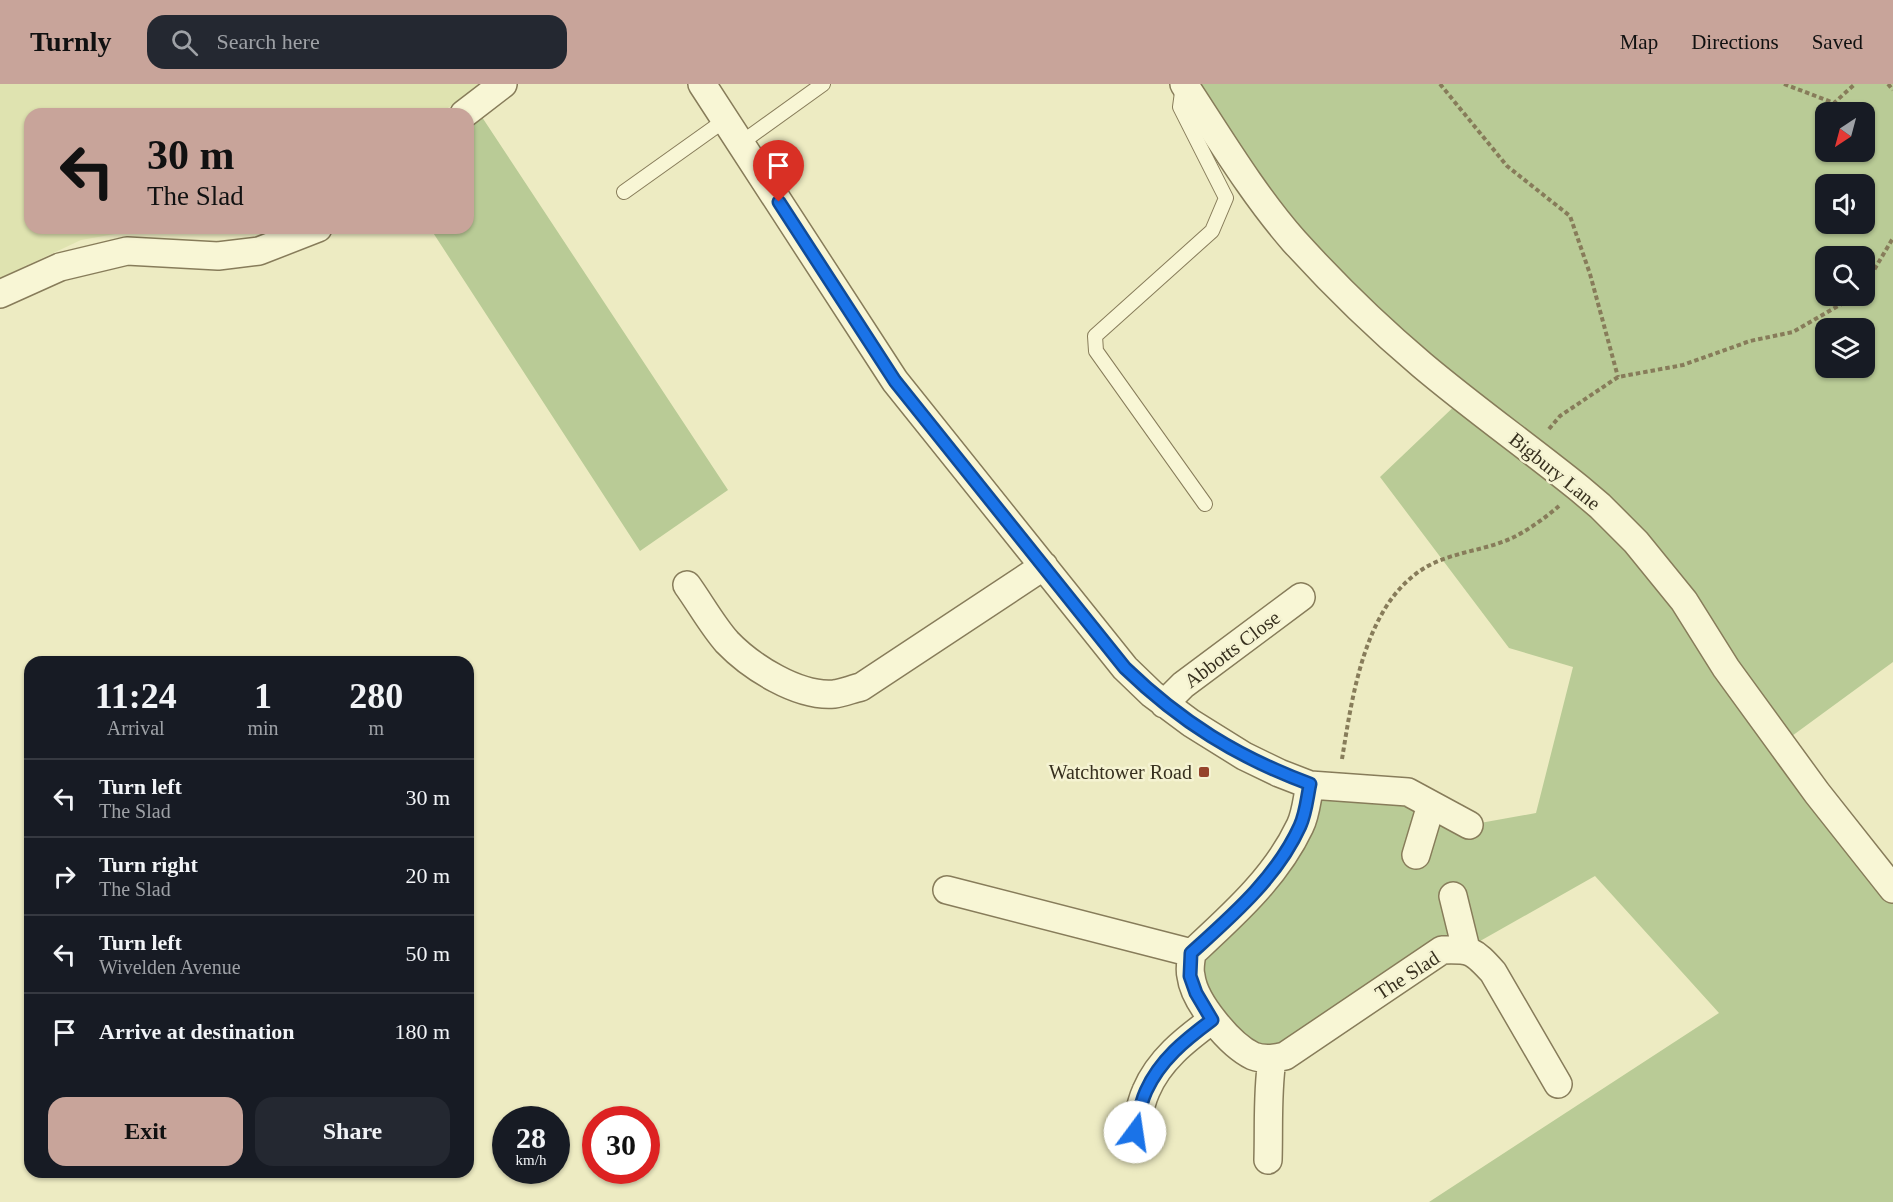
<!DOCTYPE html>
<html lang="en">
<head>
<meta charset="utf-8">
<style>
  :root { --surface:#171b24; --page:#242831; --text:#f1f3f6; --muted:#9ea1a6; --line:#363941; --accent:#c8a49a }
  body { margin:0; font-family:Georgia,serif; background:var(--page); color:var(--text); height:100vh; display:flex; flex-direction:column; font-size:22px; white-space:nowrap }
  * { box-sizing:border-box; margin:0 }
  p { font-size:20px; color:var(--muted) }
  .icon { flex:none; width:33px; height:33px; fill:none; stroke:currentColor; stroke-width:2; stroke-linecap:round; stroke-linejoin:round }
  .map { position:relative; flex:1; overflow:hidden }
  .sheet { position:absolute; left:24px; top:572px; width:450px; height:522px; display:flex; flex-direction:column; background:var(--surface); border-radius:18px; box-shadow:0 2px 4px #0004 }
  .sheet>* { flex:none }
  .hud { position:absolute; left:24px; top:24px; width:450px; height:126px; border-radius:18px; box-shadow:0 2px 4px #0004; background:#c8a49a; color:#111; overflow:hidden }
  .needle { width:39px; rotate:216deg }
  .fabs { position:absolute; left:1815px; top:18px; display:grid; gap:12px }
  .fabs a { display:grid; place-items:center; width:60px; height:60px; border-radius:12px; background:var(--surface); box-shadow:0 2px 4px #0004; font-size:30px }
  .speed { position:absolute; left:492px; top:1022px; display:flex; gap:12px; font-size:30px; font-weight:700; text-align:center }
  .speed>* { display:grid; place-content:center; width:78px; height:78px; border-radius:50%; background:var(--surface); box-shadow:0 2px 4px #0004; line-height:1 }
  .speed small { font-size:15px; font-weight:400 }
  .speed .limit { border:9px solid #d22; background:#fff; color:#111 }
  .pin { position:absolute; display:grid; place-items:center; width:51px; height:51px; color:#fff; margin:-62px -26px; border-radius:50% 50% 50% 0; rotate:-45deg; box-shadow:0 0 6px #0007 }
  .pin .icon { rotate:45deg }
  .me { position:absolute; width:66px; margin:-33px; rotate:14deg; stroke-linejoin:round; filter:drop-shadow(0 0 4px #0008) }
  .turn { display:flex; align-items:center; gap:21px; height:126px; padding:0 24px; font-size:27px }
  .turn .icon { width:78px; height:78px; stroke-width:2.5 }
  .turn b { display:block; font-size:42px; line-height:51px }
  .eta { display:flex; justify-content:space-evenly; align-items:center; height:102px; text-align:center }
  .eta b { font-size:36px; font-weight:800; line-height:42px }
  .action { display:flex; gap:12px; margin-top:auto; padding:12px 24px }
  .action a { flex:1; height:69px; border-radius:18px; background:var(--accent); color:#111; font-size:24px; font-weight:800; line-height:69px; text-align:center }
  .action a+a { background:var(--page); color:var(--text) }
  ul { padding:0; list-style:none }
  li { display:flex; align-items:center; gap:18px; height:78px; padding:0 24px; border-top:2px solid var(--line) }
  li div { flex:1 }
  li b { display:block; font-size:22px }
  li em { font-style:normal }
  header { display:flex; align-items:center; gap:36px; box-sizing:border-box; height:84px; padding:0 30px; background:var(--accent); color:#111 }
  header strong { font-size:28px }
  nav { display:flex; gap:33px; margin-inline-start:auto; font-size:21px }
  .search { width:420px; height:54px; background:var(--page); display:flex; align-items:center; gap:15px; box-sizing:border-box; padding:0 21px; border-radius:18px; color:var(--muted); font-size:22px }
  .map>svg:first-child { display:block }
</style>
</head>
<body>
<header>
<strong>Turnly</strong>
<div class="search"><svg class="icon" aria-label="search" viewBox="0 0 24 24"><circle cx="10" cy="10" r="6"/><path d="M15 15l6 6"/></svg>Search here</div>
<nav><a>Map</a><a>Directions</a><a>Saved</a></nav>
</header>
<div class="map">
<svg width="1893" height="1118" viewBox="0 0 1893 1118">
  <rect width="100%" height="100%" fill="#edebc2"/>
  <path fill="#dfe3b0" d="M 0,0 L 483,0 L 439,30 L 30,30 L 30,144 L 149,144 L 81,156 L 0,194 Z
    M 198,144 L 253,144 L 242,150 Z"/>
  <path fill="#b9cb96" fill-rule="evenodd" d="M 1184,0 L 1893,0 L 1893,578 L 1781,660 L 1893,805 L 1893,1118 L 1429,1118 L 1719,929 L 1595,792 L 1466,865 L 1285,972 L 1255,973 L 1190,892 L 1239,825 L 1310,701 L 1408,708 L 1469,741 L 1536,729 L 1573,583 L 1509,564 L 1380,393 L 1463,314 L 1359,223 ZM 1826,28 L 1864,28 L 1864,68 L 1826,68 ZM 1826,100 L 1864,100 L 1864,140 L 1826,140 ZM 1826,172 L 1864,172 L 1864,212 L 1826,212 ZM 1826,244 L 1864,244 L 1864,284 L 1826,284 Z
    M 474,21 L 728,406 L 640,467 L 430,144 L 468,144 L 468,30 Z"/>
  <g fill="none" stroke-linecap="round" stroke-linejoin="round">
    <g stroke="#877c5a" stroke-width="16">
      <path id="lane" d="M 1183,1 L 1180,23 L 1226,114 L 1212,147 L 1095,252 L 1096,267 L 1205,420
        M 741,59 L 823,0
        M 624,108 L 725,36"/>
    </g>
    <g stroke="#877c5a" stroke-width="30">
      <path id="street" d="M 702,0 L 895,297 L 1125,584 L 1152,610 L 1191,639 L 1244,672 L 1279,689 L 1310,701 L 1408,708 L 1469,741
        M 1184,0 C 1219,53 1252,109 1294,157 C 1334,201 1377,243 1422,281 C 1473,324 1528,363 1580,405 L 1600,422 L 1636,458 L 1684,517 L 1726,584 L 1817,709 L 1893,805
        M 464,30 L 503,0
        M 0,210 L 60,183 L 127,167 L 218,172 L 259,167 L 318,144
        M 687,501 C 700,519 712,541 727,558 C 751,583 798,613 834,610 C 843,609 852,605 861,603 L 1044,482
        M 1164,620 L 1183,601 L 1301,513
        M 1310,701 C 1307,714 1306,730 1300,742 C 1276,793 1233,831 1192,869 C 1191,876 1189,885 1191,892 C 1194,918 1230,961 1253,972 C 1264,976 1274,975 1285,972 L 1442,866 C 1471,865 1473,866 1493,888 L 1558,1000
        M 1416,771 L 1431,721
        M 947,806 L 1192,869
        M 1453,812 L 1466,865
        M 1135,1048 C 1138,1035 1140,1020 1146,1007 C 1159,976 1185,956 1212,936
        M 1268,1076 C 1269,1043 1267,1008 1272,976"/>
    </g>
    <path stroke="#877c5a" stroke-width="4" stroke-dasharray="4.5 3" stroke-linecap="butt" d="M 1440,0 L 1507,82 L 1570,132 L 1590,190 L 1618,293
      M 1784,0 L 1834,19 L 1855,0
      M 1888,0 L 1893,6
      M 1864,196 L 1874,186 L 1893,154
      M 1549,345 L 1560,332 L 1618,293 L 1683,281 L 1750,257 L 1793,248 L 1845,218 L 1851,212
      M 1342,675 C 1353,608 1366,509 1436,478 C 1461,467 1490,465 1514,453 C 1530,445 1546,433 1559,422"/>
    <use href="#lane" stroke="#f8f6d5" stroke-width="14"/>
    <use href="#street" stroke="#f8f6d5" stroke-width="27"/>
  </g>
  <g fill="none" stroke-linecap="round" stroke-linejoin="round">
    <g stroke="#114b97" stroke-width="15">
      <path id="route" d="M 779,118 L 895,297 L 1125,584 C 1181,638 1237,673 1310,700 C 1307,714 1306,729 1300,742 C 1277,793 1233,831 1191,869 L 1190,892 L 1196,909 L 1212,936 C 1185,956 1160,976 1146,1007 C 1140,1020 1138,1034 1135,1048"/>
    </g>
    <use href="#route" stroke="#1a73e8" stroke-width="10"/>
  </g>
  <rect fill="#95432a" stroke="#f5f3d2" stroke-width="2" x="1198" y="682" width="12" height="12" rx="3"/>
  <g text-anchor="middle" stroke-width="5" stroke-linejoin="round" paint-order="stroke">
    <g font-size="20" fill="#37301e" stroke="#f5f3d2">
      <text transform="translate(1555 387) rotate(39)" y="7">Bigbury Lane</text>
      <text transform="translate(1232 565) rotate(-37)" y="7">Abbotts Close</text>
      <text transform="translate(1407 891) rotate(-33)" y="7">The Slad</text>
    </g>
    <g font-size="20" fill="#37301e" stroke="#f5f3d2" text-anchor="end">
      <text x="1192" y="695">Watchtower Road</text>
    </g>
  </g>
</svg>
<div class="fabs">
<a><svg class="needle" viewBox="-14 -14 28 28"><path d="M0-13l5 13h-10z" fill="#e53935"/><path d="M0 13l5-13h-10z" fill="#9ea1a6"/></svg></a>
<a><svg class="icon" aria-label="sound" viewBox="0 0 24 24"><path d="M4 9h4l5-4v14l-5-4H4zM17 9q2 3 0 6"/></svg></a>
<a><svg class="icon" aria-label="search" viewBox="0 0 24 24"><circle cx="10" cy="10" r="6"/><path d="M15 15l6 6"/></svg></a>
<a><svg class="icon" aria-label="layers" viewBox="0 0 24 24"><path d="M12 4l9 5-9 5-9-5zM3 14l9 5 9-5"/></svg></a>
</div>
<div class="speed"><div>28<small>km/h</small></div><div class="limit">30</div></div>
<div class="pin" style="left:779px;top:118px;background:#d93025"><svg class="icon" aria-label="arrive" viewBox="0 0 24 24"><path d="M6 21V4h12l-3 4 3 4H6"/></svg></div>
<svg class="me" style="left:1135px;top:1048px" viewBox="-20 -20 40 40"><circle r="19" fill="#fff"/><path d="M0-13L10 11 0 6-10 11z" fill="#1a73e8"/></svg>
<div class="hud">
<div class="turn"><svg class="icon" aria-label="left" viewBox="0 0 24 24"><path d="M17 20v-9H6M10 6l-5 5 5 5"/></svg><div><b>30 m</b>The Slad</div></div>
</div>
<section class="sheet">
<div class="eta">
<div><b>11:24</b><p>Arrival</p></div>
<div><b>1</b><p>min</p></div>
<div><b>280</b><p>m</p></div>
</div>
<ul>
<li><svg class="icon" aria-label="left" viewBox="0 0 24 24"><path d="M17 20v-9H6M10 6l-5 5 5 5"/></svg><div><b>Turn left</b><p>The Slad</p></div><em>30 m</em></li>
<li><svg class="icon" aria-label="right" viewBox="0 0 24 24"><path d="M7 20v-9h11M14 6l5 5-5 5"/></svg><div><b>Turn right</b><p>The Slad</p></div><em>20 m</em></li>
<li><svg class="icon" aria-label="left" viewBox="0 0 24 24"><path d="M17 20v-9H6M10 6l-5 5 5 5"/></svg><div><b>Turn left</b><p>Wivelden Avenue</p></div><em>50 m</em></li>
<li><svg class="icon" aria-label="arrive" viewBox="0 0 24 24"><path d="M6 21V4h12l-3 4 3 4H6"/></svg><div><b>Arrive at destination</b></div><em>180 m</em></li>
</ul>
<div class="action"><a>Exit</a><a>Share</a></div>
</section>
</div>
</body>
</html>
